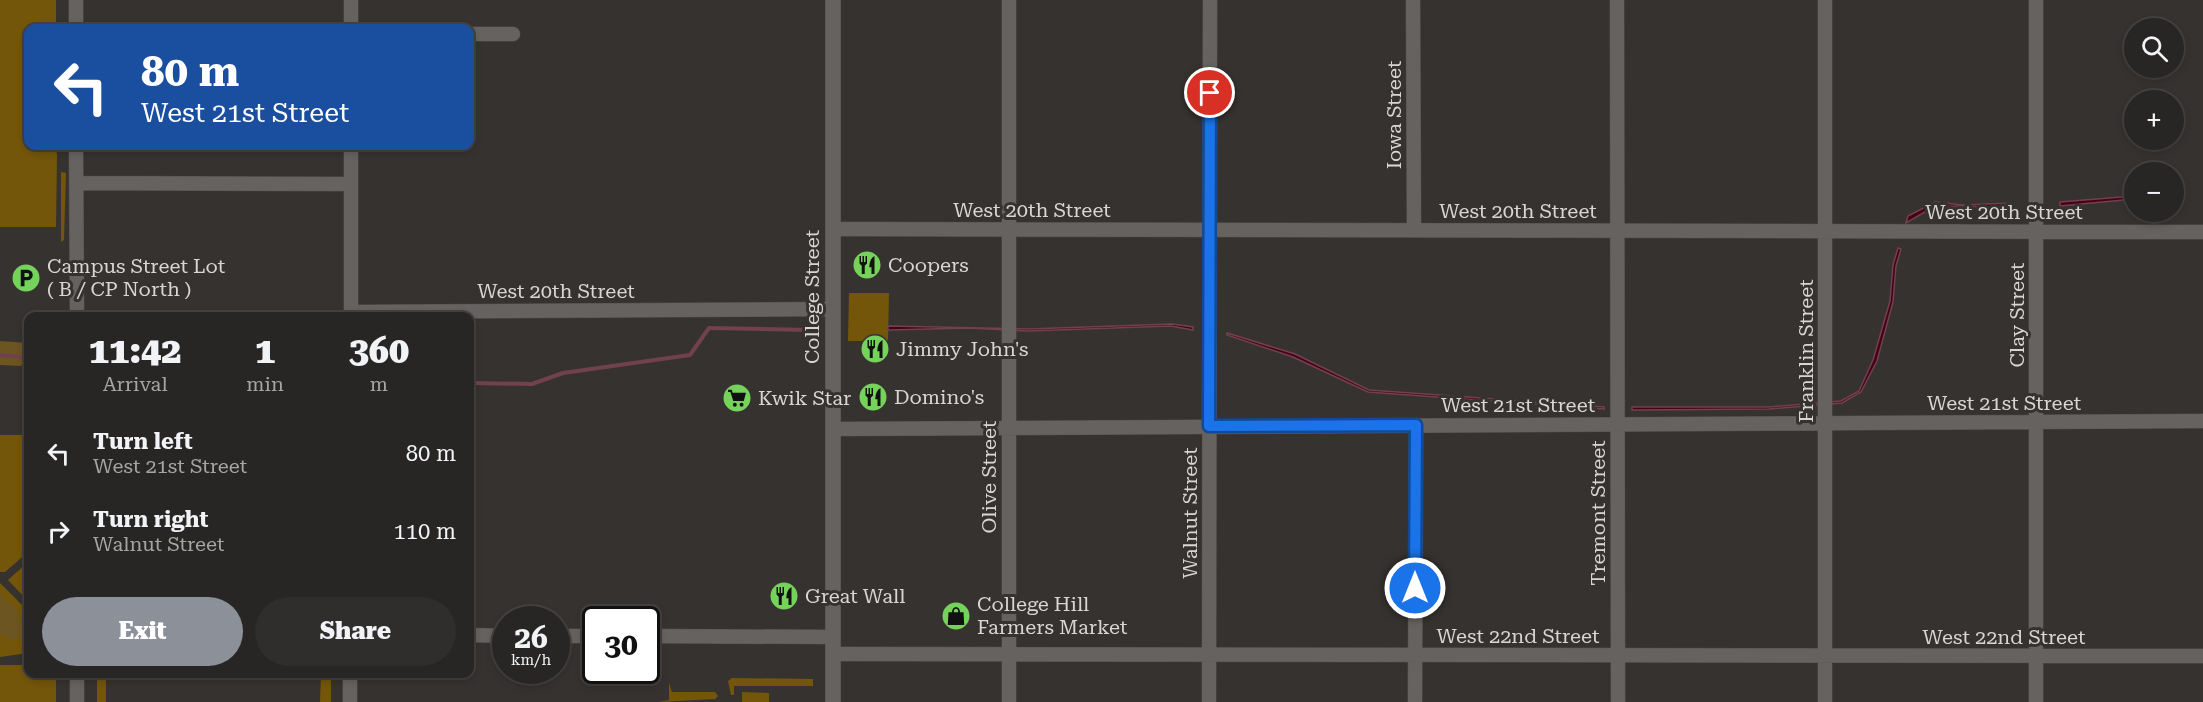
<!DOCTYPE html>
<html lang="en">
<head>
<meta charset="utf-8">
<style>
  :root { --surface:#282624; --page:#302e2c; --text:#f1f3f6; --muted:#a5a5a6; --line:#444341; --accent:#8c9099 }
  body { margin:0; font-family:"Roboto Serif",serif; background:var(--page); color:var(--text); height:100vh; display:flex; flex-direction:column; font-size:22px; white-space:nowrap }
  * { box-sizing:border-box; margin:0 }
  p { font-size:20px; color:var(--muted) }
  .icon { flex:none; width:33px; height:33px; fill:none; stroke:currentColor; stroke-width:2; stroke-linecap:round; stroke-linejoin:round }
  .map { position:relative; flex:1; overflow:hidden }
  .drawer { position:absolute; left:24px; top:312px; width:450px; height:366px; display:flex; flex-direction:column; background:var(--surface); border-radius:12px; box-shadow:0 3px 9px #0003,0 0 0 2px var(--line) }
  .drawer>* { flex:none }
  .hud { position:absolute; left:24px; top:24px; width:450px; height:126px; border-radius:12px; box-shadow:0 3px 9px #0003,0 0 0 2px var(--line); background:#1a4fa0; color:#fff; overflow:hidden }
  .tools { position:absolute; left:2124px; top:18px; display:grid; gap:12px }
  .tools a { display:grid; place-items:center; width:60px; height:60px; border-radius:50%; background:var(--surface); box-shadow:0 3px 9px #0003,0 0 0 2px var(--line); font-size:30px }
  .speed { position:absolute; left:492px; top:606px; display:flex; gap:12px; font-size:30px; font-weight:700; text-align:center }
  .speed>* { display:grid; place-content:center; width:78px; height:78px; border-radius:50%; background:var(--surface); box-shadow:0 3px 9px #0003,0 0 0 2px var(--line); line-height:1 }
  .speed small { font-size:15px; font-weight:400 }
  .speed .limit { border:3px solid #111; border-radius:9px; background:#fff; color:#111 }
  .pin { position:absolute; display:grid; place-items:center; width:51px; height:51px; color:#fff; margin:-26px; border:3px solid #fff; border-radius:50%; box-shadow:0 2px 6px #0007 }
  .me { position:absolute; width:66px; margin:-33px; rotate:0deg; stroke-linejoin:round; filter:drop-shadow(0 0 4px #0008) }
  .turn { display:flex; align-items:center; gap:21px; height:126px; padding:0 18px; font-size:27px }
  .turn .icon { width:78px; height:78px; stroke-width:2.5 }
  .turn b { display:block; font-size:42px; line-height:51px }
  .eta { display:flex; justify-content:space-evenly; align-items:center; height:102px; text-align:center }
  .eta b { font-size:36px; font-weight:800; line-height:42px }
  .button { display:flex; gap:12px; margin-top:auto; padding:12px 18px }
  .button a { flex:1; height:69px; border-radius:36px; background:var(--accent); color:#fff; font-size:24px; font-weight:800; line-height:69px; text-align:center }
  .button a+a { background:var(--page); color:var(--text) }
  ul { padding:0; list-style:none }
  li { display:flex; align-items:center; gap:18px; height:78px; padding:0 18px }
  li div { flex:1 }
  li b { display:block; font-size:22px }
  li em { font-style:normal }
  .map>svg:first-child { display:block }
</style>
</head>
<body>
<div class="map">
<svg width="2203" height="702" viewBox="0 0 2203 702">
  <rect width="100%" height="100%" fill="#363230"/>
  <path fill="#74560b" d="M 0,0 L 56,0 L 56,28 L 28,28 L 28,146 L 47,146 L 47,150 L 56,151 L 57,154 L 56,227 L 0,227 Z
    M 61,172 L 66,173 L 64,240 L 61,242 Z
    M 849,293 L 889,293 L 888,341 L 848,341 Z
    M 0,435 L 28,435 L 28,552 L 5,572 L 0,572 Z
    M 28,562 L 28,601 L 8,580 Z
    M 0,583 L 28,611 L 28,653 L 0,657 Z
    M 0,665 L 28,665 L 28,674 L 56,674 L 56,702 L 0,702 Z
    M 97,674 L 106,674 L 106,702 L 97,702 Z
    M 321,674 L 331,674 L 331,702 L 320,702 Z
    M 732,678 L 813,679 L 813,686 L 734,686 L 734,695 L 731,695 L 728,681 Z
    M 669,683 L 672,692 L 715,692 L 718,696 L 715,699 L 658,702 L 669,700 Z
    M 742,692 L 769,693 L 769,702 L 742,702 Z"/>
  <path fill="#6d5521" d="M 0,341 L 28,343 L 28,353 L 21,366 L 0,365 Z
    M 0,594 L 19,612 L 25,634 L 18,640 L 9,639 L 0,633 Z"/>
  <path fill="#470117" stroke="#724150" stroke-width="1.5" d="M 2134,196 L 2134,199 L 2060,206 L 2060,202 Z
    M 1935,202 L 1962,205 L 2012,203 L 2012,207 L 1935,206 L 1906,223 L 1908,216 Z
    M 1898,248 L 1901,249 L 1896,266 L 1893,302 L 1877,361 L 1861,392 L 1842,403 L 1769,409 L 1632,410 L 1632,407 L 1769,407 L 1841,401 L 1859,391 L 1873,360 L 1890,301 L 1893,265 Z
    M 1172,324 L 1193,327 L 1193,330 L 1171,326 L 1028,331 L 969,328 L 888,330 L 888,326 L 1029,329 Z
    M 1227,333 L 1295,354 L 1369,390 L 1604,407 L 1604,409 L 1368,392 L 1293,357 L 1227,335 Z"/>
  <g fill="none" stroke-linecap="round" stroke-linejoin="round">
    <path stroke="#724150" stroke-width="4" d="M 0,355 L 28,358
      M 470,383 L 532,384 L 563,373 L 690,355 L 709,328 L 809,330"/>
    <g stroke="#524e4d" stroke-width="15">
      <path id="minor" d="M 76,0 L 76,28
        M 1413,0 L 1414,230
        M 1617,0 L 1618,702
        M 1825,0 L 1825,702
        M 351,28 L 351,0
        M 470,34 L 513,34
        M 76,146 L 77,316
        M 76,183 L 351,184
        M 833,229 L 2203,232
        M 351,312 L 833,309
        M 351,316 L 351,146
        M 833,429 L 2203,421
        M 470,635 L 506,636
        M 556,636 L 596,636
        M 646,636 L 833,637
        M 833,654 L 2203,656
        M 77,674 L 77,702
        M 350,702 L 350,674
        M 1009,702 L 1009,0
        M 1209,702 L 1210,0
        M 1415,702 L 1416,425
        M 2036,702 L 2036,0"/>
    </g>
    <g stroke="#524e4d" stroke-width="16">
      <path id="tertiary" d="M 833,0 L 833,702"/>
    </g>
    <use href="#minor" stroke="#66625f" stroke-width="14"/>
    <use href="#tertiary" stroke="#66625f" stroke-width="15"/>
  </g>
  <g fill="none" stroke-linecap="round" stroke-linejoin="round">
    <g stroke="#114b97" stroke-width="15">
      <path id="route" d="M 1210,93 L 1209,426 L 1416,425 L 1415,588"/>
    </g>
    <use href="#route" stroke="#1a73e8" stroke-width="10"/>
  </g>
  <defs>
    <g id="restaurant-disc" transform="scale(1.5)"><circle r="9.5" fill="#75d25b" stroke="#363230"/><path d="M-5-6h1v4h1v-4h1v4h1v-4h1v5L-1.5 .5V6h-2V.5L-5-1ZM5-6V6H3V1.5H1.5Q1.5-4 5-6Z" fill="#111"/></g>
    <g id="parking-disc" transform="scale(1.5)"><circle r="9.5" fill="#75d25b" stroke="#363230"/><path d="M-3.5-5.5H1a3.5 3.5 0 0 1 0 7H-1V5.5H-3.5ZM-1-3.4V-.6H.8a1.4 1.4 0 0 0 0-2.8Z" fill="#111"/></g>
    <g id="supermarket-disc" transform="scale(1.5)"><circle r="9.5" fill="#75d25b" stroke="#363230"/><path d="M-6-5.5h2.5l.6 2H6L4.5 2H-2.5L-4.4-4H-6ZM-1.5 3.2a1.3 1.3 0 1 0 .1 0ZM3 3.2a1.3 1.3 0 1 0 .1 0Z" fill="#111"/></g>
    <g id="shop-disc" transform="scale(1.5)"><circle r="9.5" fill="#75d25b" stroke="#363230"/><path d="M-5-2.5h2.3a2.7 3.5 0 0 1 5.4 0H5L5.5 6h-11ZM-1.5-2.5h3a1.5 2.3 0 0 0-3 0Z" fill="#111"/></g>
  </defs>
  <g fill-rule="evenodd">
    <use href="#restaurant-disc" x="867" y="265"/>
    <use href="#parking-disc" x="26" y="278"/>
    <use href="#restaurant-disc" x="875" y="349"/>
    <use href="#restaurant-disc" x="873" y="397"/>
    <use href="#supermarket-disc" x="737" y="398"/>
    <use href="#restaurant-disc" x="784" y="596"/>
    <use href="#shop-disc" x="956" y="616"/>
  </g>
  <g text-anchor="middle" stroke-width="6" stroke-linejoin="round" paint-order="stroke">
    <g font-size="20" fill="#d8d5d4" stroke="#363230">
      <text transform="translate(1394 115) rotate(-90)" y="7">Iowa Street</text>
      <text x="1032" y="217">West 20th Street</text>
      <text x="1518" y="218">West 20th Street</text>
      <text x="2004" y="219">West 20th Street</text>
      <text x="556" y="298">West 20th Street</text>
      <text transform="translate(812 297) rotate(-90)" y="7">College Street</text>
      <text transform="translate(2017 315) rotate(-90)" y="7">Clay Street</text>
      <text transform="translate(1806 351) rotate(-90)" y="7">Franklin Street</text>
      <text x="2004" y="410">West 21st Street</text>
      <text x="1518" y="412">West 21st Street</text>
      <text transform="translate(989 477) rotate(-90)" y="7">Olive Street</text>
      <text transform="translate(1190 513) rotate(-90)" y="7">Walnut Street</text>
      <text transform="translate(1598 513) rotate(-90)" y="7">Tremont Street</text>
      <text x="1518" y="643">West 22nd Street</text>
      <text x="2004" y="644">West 22nd Street</text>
    </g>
    <g font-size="20" fill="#d8d5d4" stroke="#363230" text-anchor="start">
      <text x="888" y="272">Coopers</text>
      <text x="47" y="273">Campus Street Lot<tspan x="47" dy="23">( B / CP North )</tspan></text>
      <text x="896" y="356">Jimmy John's</text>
      <text x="894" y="404">Domino's</text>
      <text x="758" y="405">Kwik Star</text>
      <text x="805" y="603">Great Wall</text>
      <text x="977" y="611">College Hill<tspan x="977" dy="23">Farmers Market</tspan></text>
    </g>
  </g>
</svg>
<div class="tools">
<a><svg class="icon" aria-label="search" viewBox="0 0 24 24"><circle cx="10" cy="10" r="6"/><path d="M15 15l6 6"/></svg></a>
<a>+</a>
<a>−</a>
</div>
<div class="speed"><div>26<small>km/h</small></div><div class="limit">30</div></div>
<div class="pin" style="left:1210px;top:93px;background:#d93025"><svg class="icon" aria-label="arrive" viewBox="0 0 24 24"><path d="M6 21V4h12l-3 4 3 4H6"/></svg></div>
<svg class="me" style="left:1415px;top:588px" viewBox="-20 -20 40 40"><circle r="17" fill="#1a73e8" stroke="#fff" stroke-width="3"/><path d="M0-11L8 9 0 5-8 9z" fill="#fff"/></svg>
<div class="hud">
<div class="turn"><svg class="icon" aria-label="left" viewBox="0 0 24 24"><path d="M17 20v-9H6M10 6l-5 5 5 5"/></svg><div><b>80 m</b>West 21st Street</div></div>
</div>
<section class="drawer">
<div class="eta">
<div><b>11:42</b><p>Arrival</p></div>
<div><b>1</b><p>min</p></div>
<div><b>360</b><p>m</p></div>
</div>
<ul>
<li><svg class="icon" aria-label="left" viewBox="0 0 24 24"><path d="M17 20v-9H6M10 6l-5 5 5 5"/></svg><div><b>Turn left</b><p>West 21st Street</p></div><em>80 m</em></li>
<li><svg class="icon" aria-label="right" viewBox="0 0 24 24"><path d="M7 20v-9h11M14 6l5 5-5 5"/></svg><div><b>Turn right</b><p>Walnut Street</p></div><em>110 m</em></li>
</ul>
<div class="button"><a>Exit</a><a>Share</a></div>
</section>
</div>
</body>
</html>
